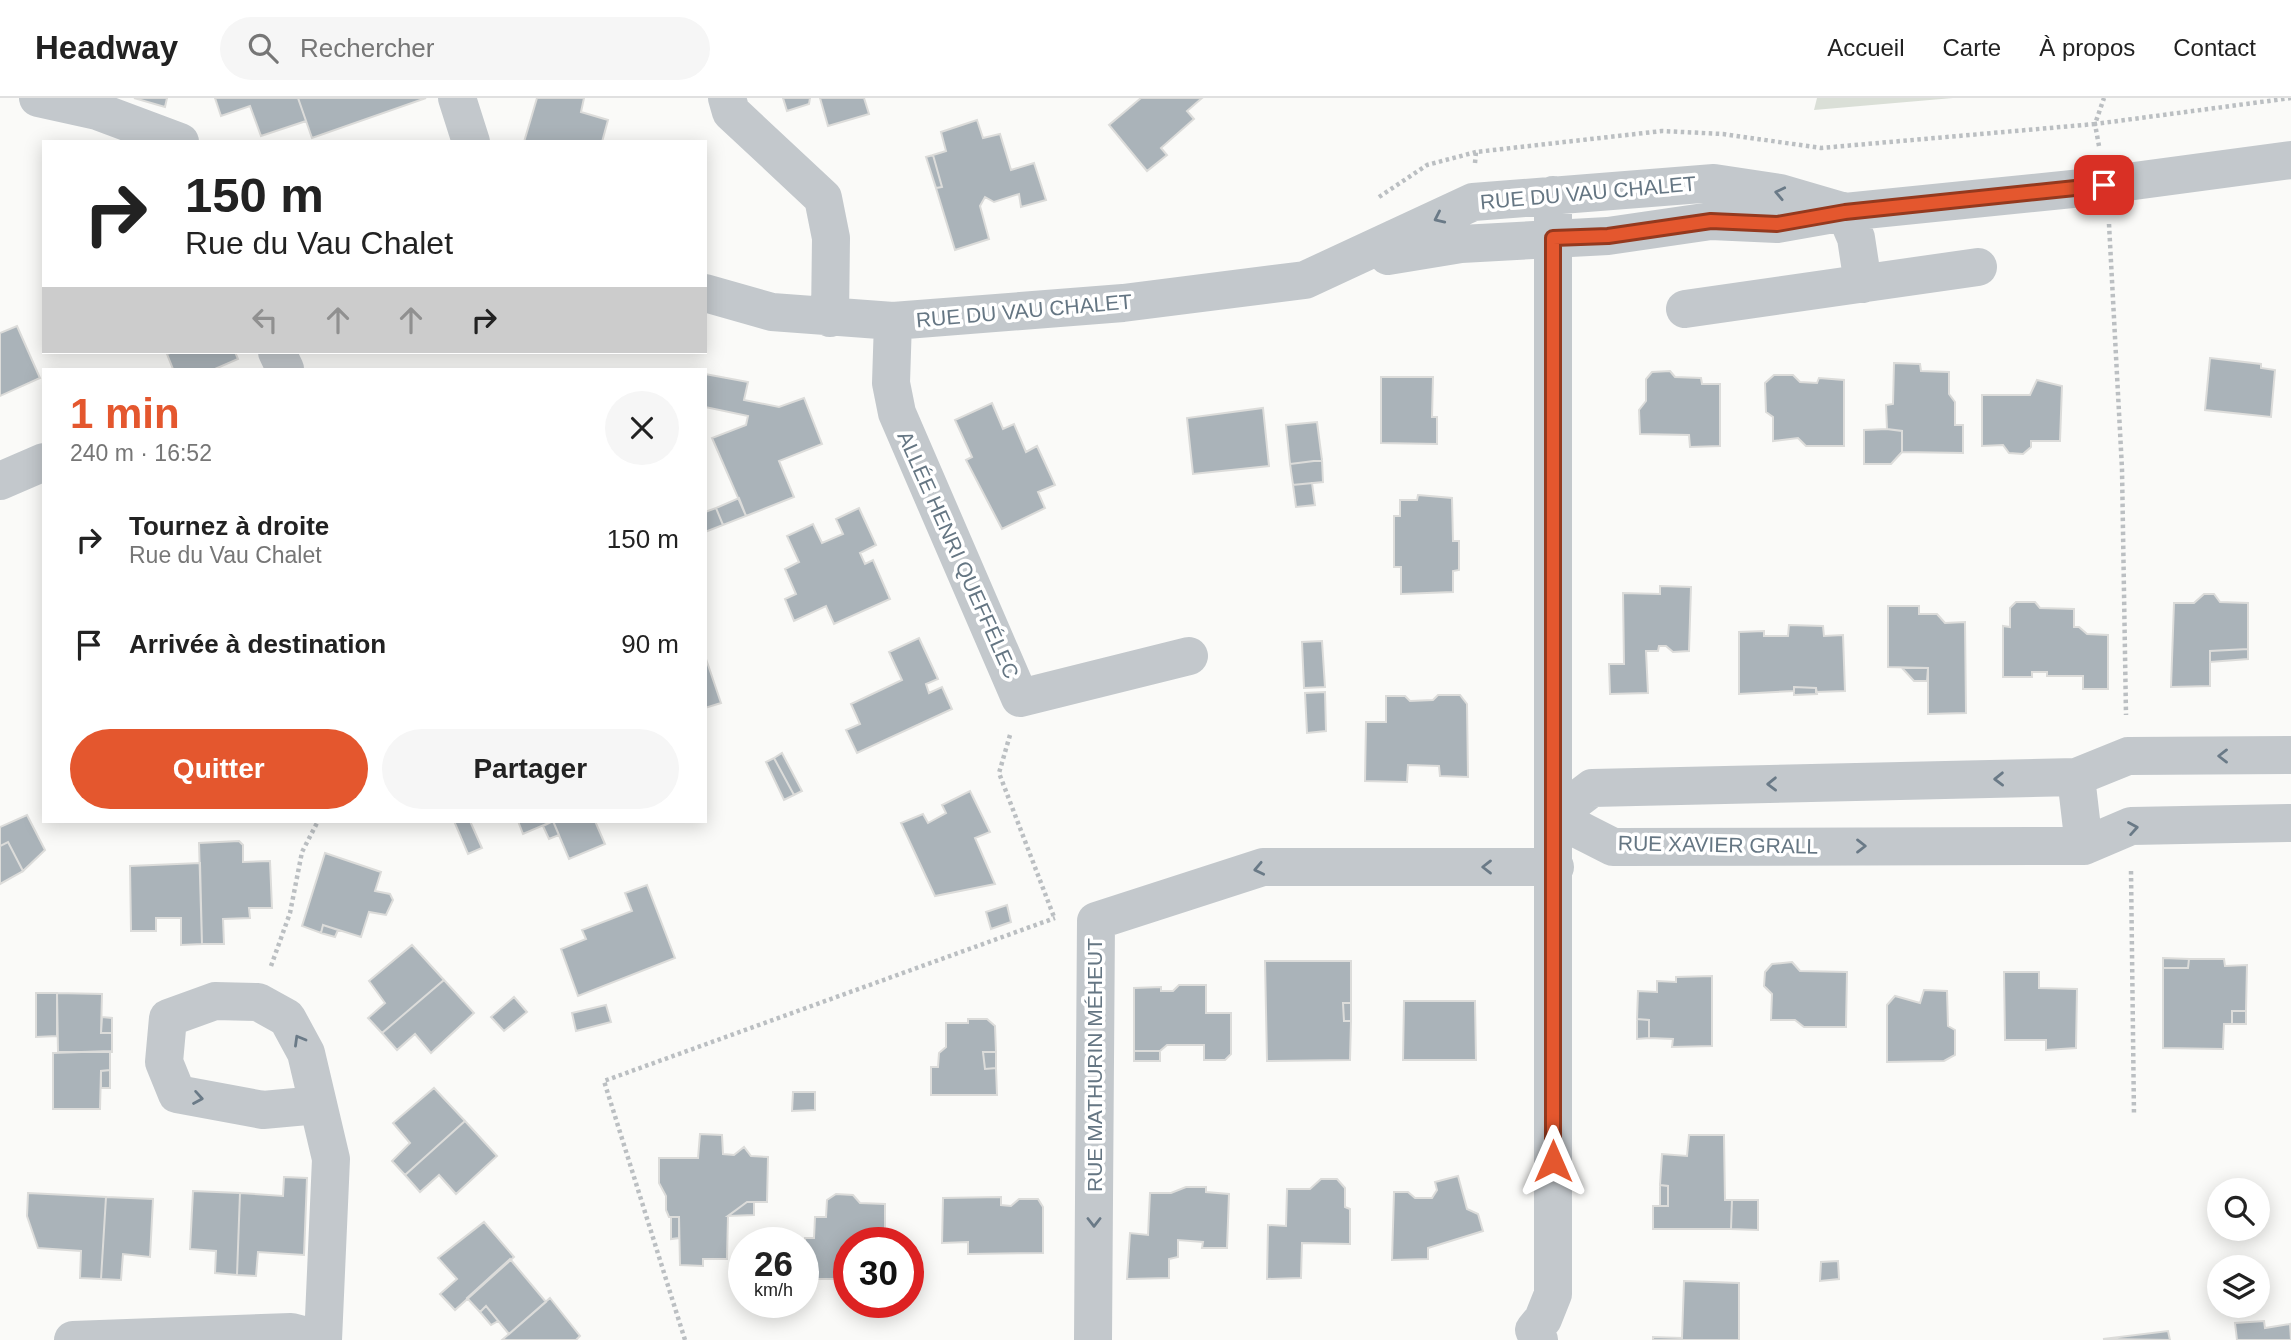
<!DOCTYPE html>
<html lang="fr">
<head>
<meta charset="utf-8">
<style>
  :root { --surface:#fff; --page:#f6f6f6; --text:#222; --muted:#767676; --line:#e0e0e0; --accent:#e4572e }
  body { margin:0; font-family:Helvetica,sans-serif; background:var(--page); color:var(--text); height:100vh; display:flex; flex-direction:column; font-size:26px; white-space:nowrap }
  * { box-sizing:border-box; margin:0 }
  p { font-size:23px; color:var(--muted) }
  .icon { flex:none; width:38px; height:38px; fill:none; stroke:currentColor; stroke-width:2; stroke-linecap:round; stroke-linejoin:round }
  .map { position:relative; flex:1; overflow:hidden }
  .panel { position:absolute; left:42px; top:270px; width:665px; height:455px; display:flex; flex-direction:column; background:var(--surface); border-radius:0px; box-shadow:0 4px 18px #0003 }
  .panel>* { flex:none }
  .guide { position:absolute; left:42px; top:42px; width:665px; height:214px; border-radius:0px; box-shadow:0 4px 18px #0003; background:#fff; color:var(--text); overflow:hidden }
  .fabs { position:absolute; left:2207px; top:1080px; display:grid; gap:14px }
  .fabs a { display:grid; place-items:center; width:63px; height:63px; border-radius:50%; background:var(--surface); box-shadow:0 4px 18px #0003; font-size:35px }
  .speed { position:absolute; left:728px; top:1129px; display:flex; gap:14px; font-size:35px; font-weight:700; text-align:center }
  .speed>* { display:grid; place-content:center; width:91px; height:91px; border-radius:50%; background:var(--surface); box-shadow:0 4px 18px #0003; line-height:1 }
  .speed small { font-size:18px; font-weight:400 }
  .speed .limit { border:10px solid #d22; background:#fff; color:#111 }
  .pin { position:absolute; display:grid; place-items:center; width:60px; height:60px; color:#fff; margin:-30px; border-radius:14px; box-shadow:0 4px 10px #0006 }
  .me { position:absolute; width:77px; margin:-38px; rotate:0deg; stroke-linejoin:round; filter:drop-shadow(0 0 5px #0008) }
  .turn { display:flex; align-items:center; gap:24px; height:147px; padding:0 28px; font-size:32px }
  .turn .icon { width:91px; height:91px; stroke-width:2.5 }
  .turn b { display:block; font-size:49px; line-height:60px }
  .lanes { display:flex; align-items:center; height:66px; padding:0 28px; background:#0003; justify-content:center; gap:35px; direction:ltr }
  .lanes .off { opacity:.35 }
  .round { display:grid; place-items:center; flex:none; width:74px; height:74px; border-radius:37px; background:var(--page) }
  .head { display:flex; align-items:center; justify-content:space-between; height:119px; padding:0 28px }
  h1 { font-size:42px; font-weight:600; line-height:52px; color:var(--accent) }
  .button { display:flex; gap:14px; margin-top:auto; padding:14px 28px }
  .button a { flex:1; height:80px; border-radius:42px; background:var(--accent); color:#fff; font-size:28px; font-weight:600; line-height:80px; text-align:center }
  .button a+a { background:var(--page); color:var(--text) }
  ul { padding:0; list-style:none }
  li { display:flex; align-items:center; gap:21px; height:105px; padding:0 28px }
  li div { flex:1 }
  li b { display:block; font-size:26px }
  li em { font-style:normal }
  header { display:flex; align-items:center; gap:42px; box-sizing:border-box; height:98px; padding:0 35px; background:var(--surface); border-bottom:2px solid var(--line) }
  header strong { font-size:33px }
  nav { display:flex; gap:38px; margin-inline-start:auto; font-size:24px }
  .search { width:490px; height:63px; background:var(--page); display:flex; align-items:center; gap:18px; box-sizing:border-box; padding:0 24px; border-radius:38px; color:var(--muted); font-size:26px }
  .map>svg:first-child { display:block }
</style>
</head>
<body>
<header>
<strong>Headway</strong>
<div class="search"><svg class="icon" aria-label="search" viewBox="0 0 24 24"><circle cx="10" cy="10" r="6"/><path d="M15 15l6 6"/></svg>Rechercher</div>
<nav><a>Accueil</a><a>Carte</a><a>À propos</a><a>Contact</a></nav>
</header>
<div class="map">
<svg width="2291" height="1242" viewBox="0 0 2291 1242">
  <rect width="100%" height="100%" fill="#fafaf8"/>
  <path fill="#dadfd7" d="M 1817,0 L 1953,0 L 1814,12 Z"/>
  <path fill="#aab3b9" stroke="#dcdcda" stroke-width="2" d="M 134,0 L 167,0 L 165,9 Z
    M 215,0 L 298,0 L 306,23 L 261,38 L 250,8 L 221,18 Z
    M 298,0 L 426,0 L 312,40 Z
    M 537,0 L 584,0 L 581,14 L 608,22 L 602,44 L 524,44 Z
    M 783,0 L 810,0 L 809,6 L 787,13 Z
    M 820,0 L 864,0 L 869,16 L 828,28 Z
    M 1141,0 L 1202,0 L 1187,13 L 1194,21 L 1161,50 L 1167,57 L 1147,73 L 1109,27 Z
    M 977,22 L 983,40 L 1000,36 L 1011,72 L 1034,65 L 1046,102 L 1021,109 L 1019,96 L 994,104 L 985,99 L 980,108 L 989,141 L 955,152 L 936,90 L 942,89 L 933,57 L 946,53 L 941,34 Z
    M 933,57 L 942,89 L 936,90 L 926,59 Z
    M 17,228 L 40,280 L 0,298 L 0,235 Z
    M 173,254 L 235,254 L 238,261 L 215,271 L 173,271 L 167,256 Z
    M 2210,260 L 2261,266 L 2261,270 L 2275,272 L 2271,319 L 2205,312 Z
    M 1894,265 L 1920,266 L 1921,273 L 1949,274 L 1949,296 L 1955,304 L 1955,327 L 1963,327 L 1963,355 L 1902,354 L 1902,333 L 1887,331 L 1886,307 L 1893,306 Z
    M 1670,273 L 1675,279 L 1701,280 L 1702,286 L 1720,286 L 1720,348 L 1690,349 L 1689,337 L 1640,336 L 1639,312 L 1646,303 L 1646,281 L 1652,274 Z
    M 705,276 L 748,284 L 744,302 L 779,309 L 804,300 L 822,346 L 779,363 L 794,399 L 746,418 L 712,340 L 746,327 L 748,318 L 705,309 Z
    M 1774,277 L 1793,277 L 1800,284 L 1817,285 L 1819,280 L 1844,282 L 1844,348 L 1806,348 L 1798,340 L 1773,343 L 1773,319 L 1766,314 L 1765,285 Z
    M 1381,279 L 1433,279 L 1432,319 L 1437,319 L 1437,346 L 1381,345 Z
    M 2037,282 L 2062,288 L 2060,343 L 2031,343 L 2031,349 L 2023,356 L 2009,355 L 2003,347 L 1982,348 L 1982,297 L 2030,297 Z
    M 992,305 L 1003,331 L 1014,326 L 1026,354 L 1037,348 L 1055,387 L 1038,394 L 1045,410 L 1002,431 L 966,362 L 972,359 L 955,322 Z
    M 1263,310 L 1269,368 L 1193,376 L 1187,320 Z
    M 1317,324 L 1322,362 L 1290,366 L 1286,327 Z
    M 1887,331 L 1902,333 L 1902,354 L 1891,366 L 1864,366 L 1864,332 Z
    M 1322,362 L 1323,384 L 1293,387 L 1290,366 Z
    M 1312,385 L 1315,407 L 1296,409 L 1293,387 Z
    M 1418,397 L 1452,400 L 1453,443 L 1459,443 L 1459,472 L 1453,473 L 1453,494 L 1401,496 L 1401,469 L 1394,469 L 1394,418 L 1400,418 L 1400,402 L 1417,402 Z
    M 739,400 L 746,418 L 723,427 L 716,410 Z
    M 716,410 L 723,427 L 705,434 L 705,414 Z
    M 859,410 L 876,447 L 860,455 L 865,466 L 873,462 L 890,501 L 834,526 L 826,508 L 794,523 L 785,501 L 796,496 L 785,471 L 799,464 L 787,438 L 813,426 L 822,445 L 843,436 L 836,421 Z
    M 1660,488 L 1691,489 L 1689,553 L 1673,554 L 1666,548 L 1659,548 L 1658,553 L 1646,553 L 1648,595 L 1610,596 L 1609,566 L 1624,566 L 1623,495 L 1660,496 Z
    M 2204,496 L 2214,496 L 2220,504 L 2248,505 L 2248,551 L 2210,553 L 2210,588 L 2171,589 L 2174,505 L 2194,505 Z
    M 2016,504 L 2035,504 L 2040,510 L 2074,511 L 2074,529 L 2079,529 L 2087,536 L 2108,537 L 2108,591 L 2083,591 L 2083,578 L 2047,578 L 2047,574 L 2032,574 L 2032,579 L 2003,579 L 2003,528 L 2010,529 L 2010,510 Z
    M 1888,508 L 1919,508 L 1919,516 L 1937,516 L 1945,525 L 1965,524 L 1966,615 L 1928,616 L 1928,570 L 1888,569 Z
    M 1789,527 L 1823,528 L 1824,538 L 1843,537 L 1845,593 L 1816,594 L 1816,590 L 1794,589 L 1794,593 L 1739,596 L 1739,534 L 1764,533 L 1764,538 L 1788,538 Z
    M 919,540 L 938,581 L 926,586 L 929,595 L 942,589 L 952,611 L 857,655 L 846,632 L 860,626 L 851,606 L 902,582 L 889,554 Z
    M 1322,543 L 1325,589 L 1304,590 L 1302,544 Z
    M 2248,551 L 2248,561 L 2210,564 L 2210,553 Z
    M 705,558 L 721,605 L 705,610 Z
    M 1902,570 L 1928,570 L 1927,583 L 1914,583 Z
    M 1794,589 L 1816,590 L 1817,596 L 1794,597 Z
    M 1325,594 L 1326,633 L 1307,635 L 1305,595 Z
    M 1438,597 L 1460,597 L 1467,606 L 1468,679 L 1440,678 L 1439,668 L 1408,667 L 1407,684 L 1365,683 L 1366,624 L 1386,624 L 1386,598 L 1405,598 L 1410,603 L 1433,602 Z
    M 782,655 L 802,693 L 794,697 L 774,660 Z
    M 774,660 L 794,697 L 784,702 L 766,664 Z
    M 970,693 L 990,734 L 975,740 L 995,786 L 935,798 L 901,725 L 923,716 L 928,725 L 946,715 L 942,707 Z
    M 27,717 L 45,752 L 23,773 L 8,744 L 0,748 L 0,729 Z
    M 454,723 L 470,723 L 482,750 L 468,756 Z
    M 518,723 L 595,723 L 605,746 L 569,761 L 553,723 L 523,736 Z
    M 553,723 L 559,737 L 549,741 L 543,728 Z
    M 239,743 L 243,747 L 243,764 L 270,763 L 272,810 L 249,810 L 250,820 L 223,821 L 224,846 L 202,846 L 199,745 Z
    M 8,744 L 23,773 L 0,786 L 0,748 Z
    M 325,755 L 381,774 L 375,793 L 390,796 L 393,802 L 386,817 L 369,814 L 361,839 L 323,827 L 321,835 L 302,828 Z
    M 200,765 L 202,846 L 181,847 L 181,820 L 156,820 L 156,833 L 131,833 L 130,768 Z
    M 647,787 L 675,860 L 578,898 L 561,851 L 586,841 L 582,832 L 632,813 L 625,795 Z
    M 1007,807 L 1011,824 L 991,831 L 986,814 Z
    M 323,827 L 338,832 L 335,839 L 321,835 Z
    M 412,847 L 444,882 L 382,935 L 368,920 L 385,905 L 369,883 Z
    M 2163,860 L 2189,861 L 2188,870 L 2163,870 Z
    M 2189,861 L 2224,861 L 2225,868 L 2247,867 L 2246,913 L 2232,913 L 2232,926 L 2224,926 L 2223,951 L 2163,950 L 2163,870 L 2188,870 Z
    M 1265,863 L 1351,863 L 1351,905 L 1343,905 L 1344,923 L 1351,923 L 1350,962 L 1267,963 Z
    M 1792,864 L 1800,873 L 1847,874 L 1846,929 L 1804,929 L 1795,922 L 1771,922 L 1772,896 L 1764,888 L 1765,874 L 1772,866 Z
    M 2004,874 L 2039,874 L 2039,890 L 2077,891 L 2076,950 L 2046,952 L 2046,942 L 2005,942 Z
    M 1712,878 L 1712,948 L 1672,949 L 1673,941 L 1649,940 L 1649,922 L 1637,921 L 1638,893 L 1657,894 L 1657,883 L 1676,884 L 1676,879 Z
    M 444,882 L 474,915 L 431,955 L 415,936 L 397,952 L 382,935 Z
    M 1179,887 L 1206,887 L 1206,915 L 1231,915 L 1231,956 L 1225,962 L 1204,962 L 1204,947 L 1167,947 L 1160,953 L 1134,953 L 1134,890 L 1161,889 L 1161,893 L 1173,893 Z
    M 1924,892 L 1947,893 L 1948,928 L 1955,932 L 1955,957 L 1944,963 L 1887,964 L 1887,907 L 1895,898 L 1920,905 Z
    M 36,895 L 57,895 L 57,938 L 36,939 Z
    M 57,895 L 102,896 L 101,935 L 112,935 L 112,954 L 58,954 Z
    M 514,899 L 527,914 L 504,933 L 491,919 Z
    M 1404,903 L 1475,903 L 1476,962 L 1403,962 Z
    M 1343,905 L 1351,905 L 1351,923 L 1344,923 Z
    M 606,907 L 611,924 L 576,933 L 572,915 Z
    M 2232,913 L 2246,913 L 2246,926 L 2232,926 Z
    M 102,919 L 112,920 L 112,935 L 101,935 Z
    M 968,921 L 987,921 L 995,928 L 996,954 L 983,954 L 985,971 L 996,970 L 997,997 L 931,997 L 931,969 L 938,969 L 939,955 L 946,949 L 946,925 L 968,925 Z
    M 1637,921 L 1649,922 L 1649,940 L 1637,941 Z
    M 110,953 L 110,972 L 101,973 L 100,1011 L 53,1011 L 53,955 Z
    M 1134,953 L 1160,953 L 1160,963 L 1134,963 Z
    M 983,954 L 996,954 L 996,970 L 985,971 Z
    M 110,972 L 110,990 L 101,990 L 101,973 Z
    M 434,990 L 465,1023 L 405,1077 L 392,1063 L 410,1045 L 393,1025 Z
    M 793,994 L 815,994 L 815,1012 L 792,1013 Z
    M 465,1023 L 497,1058 L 456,1096 L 439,1077 L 420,1094 L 405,1077 Z
    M 700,1036 L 722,1037 L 723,1056 L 734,1057 L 744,1049 L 751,1058 L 768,1059 L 767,1104 L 747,1104 L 728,1118 L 727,1161 L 703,1161 L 703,1168 L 680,1167 L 679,1119 L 669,1119 L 666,1112 L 666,1098 L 659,1085 L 659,1060 L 698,1060 Z
    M 1689,1037 L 1724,1037 L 1725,1102 L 1732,1102 L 1731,1131 L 1653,1131 L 1653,1108 L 1668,1108 L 1668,1088 L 1660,1087 L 1662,1056 L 1687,1058 Z
    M 1458,1078 L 1467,1111 L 1478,1116 L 1483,1133 L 1428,1150 L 1428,1161 L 1392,1162 L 1394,1094 L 1408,1094 L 1415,1100 L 1432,1100 L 1437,1092 L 1435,1084 Z
    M 284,1079 L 307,1080 L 304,1157 L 258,1154 L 256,1178 L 237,1177 L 240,1095 L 283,1098 Z
    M 1321,1081 L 1337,1081 L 1345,1090 L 1345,1109 L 1350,1111 L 1350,1146 L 1302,1145 L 1301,1180 L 1267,1181 L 1268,1127 L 1286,1128 L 1287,1091 L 1310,1091 Z
    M 1660,1087 L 1668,1088 L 1668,1108 L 1660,1108 Z
    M 1186,1089 L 1206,1089 L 1206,1094 L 1229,1096 L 1227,1150 L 1202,1150 L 1203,1144 L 1178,1142 L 1178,1159 L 1169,1161 L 1169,1180 L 1127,1181 L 1130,1135 L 1148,1137 L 1150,1095 L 1171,1095 Z
    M 193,1093 L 240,1095 L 237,1177 L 215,1175 L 216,1153 L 190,1151 Z
    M 28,1095 L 106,1099 L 101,1181 L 80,1180 L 81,1153 L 38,1150 L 27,1118 Z
    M 836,1096 L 853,1097 L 860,1105 L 885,1106 L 885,1141 L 876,1142 L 876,1144 L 849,1144 L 849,1181 L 805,1181 L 805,1140 L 814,1140 L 815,1119 L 826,1119 L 827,1102 Z
    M 106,1099 L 153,1101 L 150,1159 L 123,1156 L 121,1182 L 101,1181 Z
    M 1001,1099 L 1001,1107 L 1011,1108 L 1019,1101 L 1038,1101 L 1043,1109 L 1043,1155 L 968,1156 L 968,1144 L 942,1145 L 943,1100 Z
    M 1732,1102 L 1758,1102 L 1758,1132 L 1731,1131 Z
    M 747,1104 L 754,1104 L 754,1117 L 728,1118 Z
    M 671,1119 L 679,1119 L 679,1140 L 671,1141 Z
    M 484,1124 L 514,1159 L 455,1212 L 440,1196 L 457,1181 L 438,1160 Z
    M 510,1161 L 546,1204 L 509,1236 L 486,1208 L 480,1214 L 467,1200 Z
    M 1838,1163 L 1839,1181 L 1820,1183 L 1821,1164 Z
    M 1684,1183 L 1739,1185 L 1739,1242 L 1653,1242 L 1653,1239 L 1682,1240 Z
    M 550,1200 L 580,1238 L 576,1242 L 502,1242 Z
    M 486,1208 L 498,1223 L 491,1227 L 480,1214 Z
    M 2264,1223 L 2265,1230 L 2290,1226 L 2291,1242 L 2237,1242 L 2235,1225 Z
    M 2168,1233 L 2170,1242 L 2103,1241 Z"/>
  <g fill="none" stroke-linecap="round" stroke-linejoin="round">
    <path stroke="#bbbfc2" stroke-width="4.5" stroke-dasharray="3.5 3.5" stroke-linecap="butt" d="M 2099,48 L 2095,26 L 2291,0
      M 1475,65 L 1476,54 L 1662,33 L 1723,36 L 1821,50 L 2095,26 L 2104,0
      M 1379,99 L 1427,67 L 1476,54
      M 2109,126 L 2122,371 L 2126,617
      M 1010,637 L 999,675 L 1054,819
      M 2131,773 L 2134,1017
      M 271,868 L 290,815 L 302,754 L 318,723
      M 685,1242 L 604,983 L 1055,820"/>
    <path stroke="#c3c8cc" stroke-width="38" d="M 38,0 L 97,13 L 180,44
      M 457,0 L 471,44
      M 727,0 L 731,14 L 823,100 L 831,140 L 830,220
      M 1845,114 L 1856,140 L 1863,186
      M 1388,158 L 1461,146 L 1608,138 L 1711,123 L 1777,126 L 1845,114 L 2082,90 L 2291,62
      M 705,195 L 772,214 L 893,223 L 1123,205 L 1305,182 L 1473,104 L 1714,85 L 1780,95 L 1845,114
      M 1685,211 L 1978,169
      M 893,223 L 891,285 L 897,315 L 1020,600 L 1189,558
      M 277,254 L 285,271
      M 0,383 L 44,364
      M 2291,657 L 2128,658 L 2076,679 L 1592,690 L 1554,719 L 1613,749 L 2084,748 L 2131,728 L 2291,725
      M 2076,679 L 2084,748
      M 318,1007 L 263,1012 L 177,996 L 164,964 L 168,920 L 215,903 L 258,904 L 287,920 L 306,955 L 331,1061 L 323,1242
      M 73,1242 L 291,1234 L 322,1242
      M 1093,1242 L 1096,823 L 1263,769 L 1555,769
      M 1539,1242 L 1534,1232 L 1543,1221 L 1553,1196 L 1553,97"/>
  </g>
  <defs><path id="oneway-chevron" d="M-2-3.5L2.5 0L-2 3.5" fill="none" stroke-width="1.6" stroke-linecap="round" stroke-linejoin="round" transform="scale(1.75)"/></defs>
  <g stroke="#6a7a87">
    <use href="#oneway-chevron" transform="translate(1780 95) rotate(-168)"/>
    <use href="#oneway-chevron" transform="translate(1439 120) rotate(155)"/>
    <use href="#oneway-chevron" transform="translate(2223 658) rotate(180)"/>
    <use href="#oneway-chevron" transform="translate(1999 681) rotate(179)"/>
    <use href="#oneway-chevron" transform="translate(1772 686) rotate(179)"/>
    <use href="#oneway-chevron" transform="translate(2133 730) rotate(-10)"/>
    <use href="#oneway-chevron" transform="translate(1861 748)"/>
    <use href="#oneway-chevron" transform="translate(1487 769) rotate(-180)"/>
    <use href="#oneway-chevron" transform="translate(1259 771) rotate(168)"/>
    <use href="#oneway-chevron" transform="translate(299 942) rotate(-120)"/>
    <use href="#oneway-chevron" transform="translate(198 1000) rotate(10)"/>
    <use href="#oneway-chevron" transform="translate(1094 1124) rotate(90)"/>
  </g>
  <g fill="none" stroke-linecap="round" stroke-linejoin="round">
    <g stroke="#94391e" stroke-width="18">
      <path id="route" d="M 1553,1063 L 1553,140 L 1608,138 L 1711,123 L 1777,126 L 1845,114 L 2104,87"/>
    </g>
    <use href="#route" stroke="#e4572e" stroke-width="12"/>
  </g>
  <g text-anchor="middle" stroke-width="7" stroke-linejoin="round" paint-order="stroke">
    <g font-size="21" fill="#657683" stroke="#fff">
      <text transform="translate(1588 95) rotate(-5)" y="7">RUE DU VAU CHALET</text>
      <text transform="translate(1024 213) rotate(-5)" y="7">RUE DU VAU CHALET</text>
      <text transform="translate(958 457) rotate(66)" y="7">ALLÉE HENRI QUEFFÉLEC</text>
      <text transform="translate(1718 747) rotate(1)" y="7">RUE XAVIER GRALL</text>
      <text transform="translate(1095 967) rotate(-90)" y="7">RUE MATHURIN MÉHEUT</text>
    </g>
  </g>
</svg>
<div class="fabs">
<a><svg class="icon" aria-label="search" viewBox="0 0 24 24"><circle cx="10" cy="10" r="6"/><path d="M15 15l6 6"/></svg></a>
<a><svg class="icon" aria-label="layers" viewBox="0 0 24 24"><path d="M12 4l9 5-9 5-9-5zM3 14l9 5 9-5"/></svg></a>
</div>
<div class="speed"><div>26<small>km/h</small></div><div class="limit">30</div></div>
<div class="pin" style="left:2104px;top:87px;background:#d93025"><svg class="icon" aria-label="arrive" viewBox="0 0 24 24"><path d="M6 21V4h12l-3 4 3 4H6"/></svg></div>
<svg class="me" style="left:1553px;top:1063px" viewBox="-20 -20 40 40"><path d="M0-17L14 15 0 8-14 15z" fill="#e4572e" stroke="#fff" stroke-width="4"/></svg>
<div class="guide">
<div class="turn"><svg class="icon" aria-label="right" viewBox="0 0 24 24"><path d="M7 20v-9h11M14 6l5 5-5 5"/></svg><div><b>150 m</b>Rue du Vau Chalet</div></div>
<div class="lanes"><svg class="icon off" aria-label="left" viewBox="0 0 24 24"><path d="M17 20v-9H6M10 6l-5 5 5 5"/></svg><svg class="icon off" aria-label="ahead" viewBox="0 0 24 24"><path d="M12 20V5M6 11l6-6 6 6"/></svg><svg class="icon off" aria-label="ahead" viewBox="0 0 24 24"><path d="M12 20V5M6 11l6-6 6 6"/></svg><svg class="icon" aria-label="right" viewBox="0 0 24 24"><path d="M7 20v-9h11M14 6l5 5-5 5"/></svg></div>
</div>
<section class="panel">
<div class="head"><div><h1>1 min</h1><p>240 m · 16:52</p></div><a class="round"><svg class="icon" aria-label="close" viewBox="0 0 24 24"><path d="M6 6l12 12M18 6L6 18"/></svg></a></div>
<ul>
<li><svg class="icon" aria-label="right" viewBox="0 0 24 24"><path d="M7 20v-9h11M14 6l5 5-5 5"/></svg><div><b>Tournez à droite</b><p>Rue du Vau Chalet</p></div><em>150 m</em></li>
<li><svg class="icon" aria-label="arrive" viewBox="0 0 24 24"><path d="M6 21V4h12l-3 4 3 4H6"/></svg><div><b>Arrivée à destination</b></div><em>90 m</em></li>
</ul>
<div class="button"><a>Quitter</a><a>Partager</a></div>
</section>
</div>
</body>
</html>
